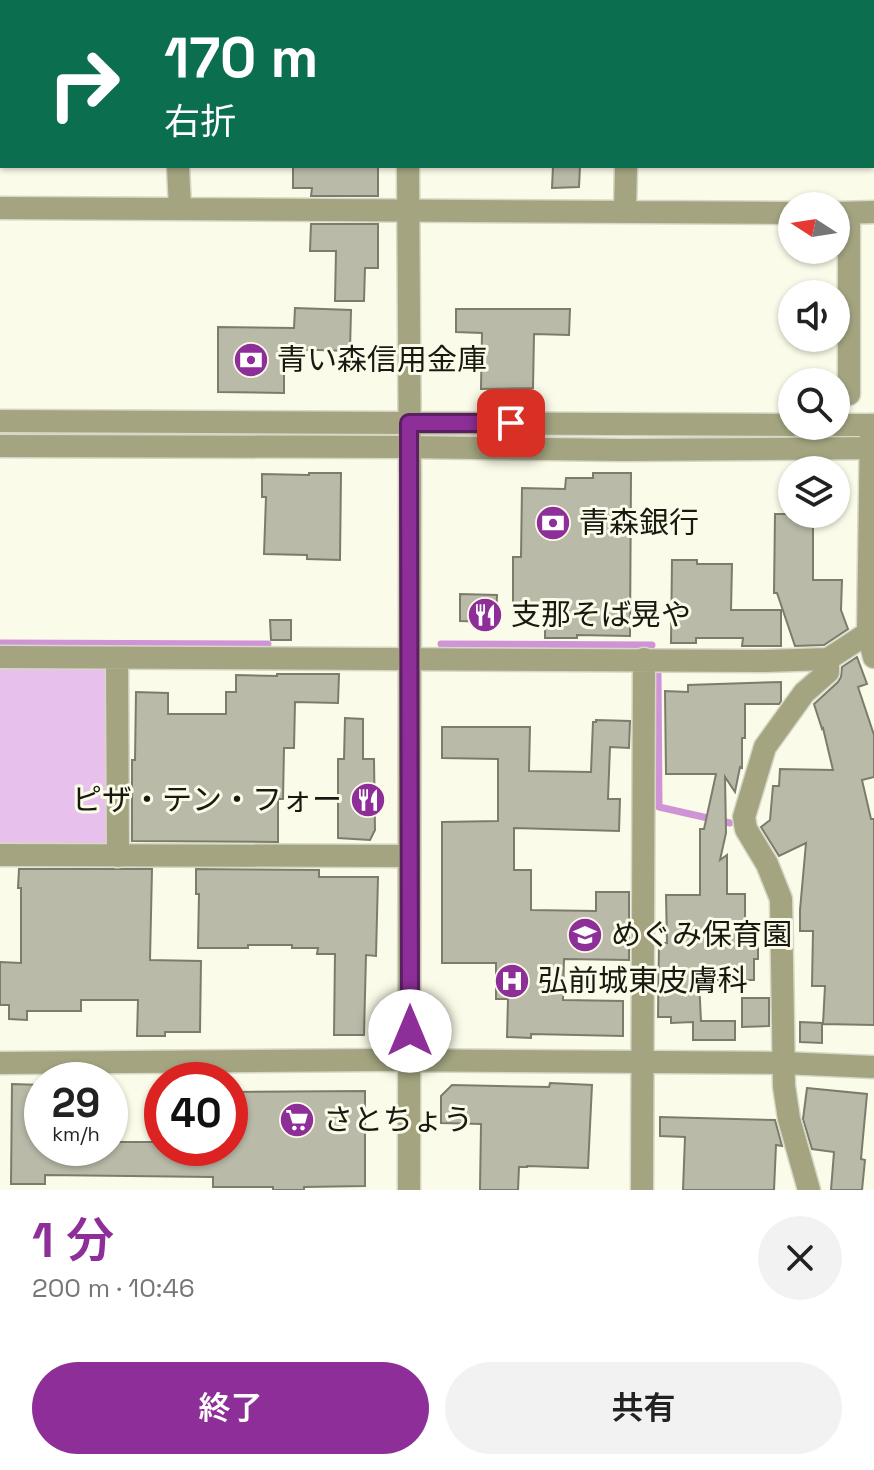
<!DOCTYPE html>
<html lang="ja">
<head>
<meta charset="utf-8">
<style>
  :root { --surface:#fff; --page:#f2f2f2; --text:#222; --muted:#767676; --accent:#8e2f99 }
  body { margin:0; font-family:"Space Grotesk","Noto Sans JP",sans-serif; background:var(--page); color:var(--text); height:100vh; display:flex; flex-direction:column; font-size:30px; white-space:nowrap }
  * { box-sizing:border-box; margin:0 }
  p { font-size:26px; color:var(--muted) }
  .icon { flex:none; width:44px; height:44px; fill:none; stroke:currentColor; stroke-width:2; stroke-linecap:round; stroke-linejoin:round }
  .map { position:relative; height:1190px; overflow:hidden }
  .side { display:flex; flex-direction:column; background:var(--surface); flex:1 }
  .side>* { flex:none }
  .hud { position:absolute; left:0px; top:0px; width:874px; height:168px; box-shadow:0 2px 6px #0004; background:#0b6e4f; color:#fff; overflow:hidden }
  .needle { width:52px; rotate:282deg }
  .controls { position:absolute; left:778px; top:192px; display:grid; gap:16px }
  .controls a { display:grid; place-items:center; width:72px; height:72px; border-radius:50%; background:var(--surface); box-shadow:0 2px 6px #0004; font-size:40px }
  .speed { position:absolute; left:24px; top:1062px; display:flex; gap:16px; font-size:40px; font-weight:700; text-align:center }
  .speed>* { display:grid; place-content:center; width:104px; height:104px; border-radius:50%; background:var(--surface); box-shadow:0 2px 6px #0004; line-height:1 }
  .speed small { font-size:20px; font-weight:400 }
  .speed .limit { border:12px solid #d22; background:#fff; color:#111 }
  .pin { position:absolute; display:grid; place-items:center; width:68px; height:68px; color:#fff; margin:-34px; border-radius:16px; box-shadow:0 4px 12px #0006 }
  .me { position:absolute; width:88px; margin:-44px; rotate:0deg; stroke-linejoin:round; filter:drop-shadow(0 0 6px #0008) }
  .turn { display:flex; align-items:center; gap:28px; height:168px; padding:0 32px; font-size:36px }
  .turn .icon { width:104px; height:104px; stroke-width:2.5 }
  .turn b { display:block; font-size:56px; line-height:68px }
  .round { display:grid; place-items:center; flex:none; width:84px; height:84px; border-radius:42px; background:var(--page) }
  .headline { display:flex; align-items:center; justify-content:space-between; height:136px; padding:0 32px }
  h1 { font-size:48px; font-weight:600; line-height:60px; color:var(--accent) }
  .button { display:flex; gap:16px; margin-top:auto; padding:16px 32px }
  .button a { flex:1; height:92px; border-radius:48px; background:var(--accent); color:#fff; font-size:32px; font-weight:600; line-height:92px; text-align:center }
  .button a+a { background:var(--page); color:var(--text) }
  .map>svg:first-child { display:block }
</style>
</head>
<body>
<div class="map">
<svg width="874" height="1190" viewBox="0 0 874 1190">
  <rect width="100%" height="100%" fill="#fbfbe9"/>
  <path fill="#e8c0ec" d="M 6,0 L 160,0 L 159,2 L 9,2 Z
    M 0,667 L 103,669 L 111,674 L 111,837 L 104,844 L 0,843 Z"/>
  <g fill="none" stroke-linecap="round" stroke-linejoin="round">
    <path stroke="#cf94d5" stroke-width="7" d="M 0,643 L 268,644
      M 441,644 L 652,645
      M 658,674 L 659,807 L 730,823"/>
  </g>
  <path fill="#babaa9" stroke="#7b7c6b" stroke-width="2" d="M 293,166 L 378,166 L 378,196 L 311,196 L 312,188 L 293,188 Z
    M 553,166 L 580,166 L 579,187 L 552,188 Z
    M 311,224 L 378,224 L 378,268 L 365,268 L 364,301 L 335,301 L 336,251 L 310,251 Z
    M 295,308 L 351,310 L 350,351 L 284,349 L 284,393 L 218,392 L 218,327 L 294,328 Z
    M 456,309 L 570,309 L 569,335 L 534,334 L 533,388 L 481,389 L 482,333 L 456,332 Z
    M 309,473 L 341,473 L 340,560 L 307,559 L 307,555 L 264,554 L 266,497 L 262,497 L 262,474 L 309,475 Z
    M 593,473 L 631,473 L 630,636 L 577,635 L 577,638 L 545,638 L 545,607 L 513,607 L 513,557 L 521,557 L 522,488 L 565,489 L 566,478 L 593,478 Z
    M 775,514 L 813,514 L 813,580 L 842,580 L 841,610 L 848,629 L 824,645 L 795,646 L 777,593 L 774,593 Z
    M 672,560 L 697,560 L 697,564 L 732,564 L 731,610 L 781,610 L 781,646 L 742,646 L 743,638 L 696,638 L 696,643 L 671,643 Z
    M 460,594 L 497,595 L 496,622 L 460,621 Z
    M 270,620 L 291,620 L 291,640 L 271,640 Z
    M 857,657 L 867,684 L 858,687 L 874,735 L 874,777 L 862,780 L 871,819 L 874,819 L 874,1025 L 823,1024 L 825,986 L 812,986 L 813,931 L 800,931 L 800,910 L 806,843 L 779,856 L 761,827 L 770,820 L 773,786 L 779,786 L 780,769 L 833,770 L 823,728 L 822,729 L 814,704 L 838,682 L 841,677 L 842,667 Z
    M 277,674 L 339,674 L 338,703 L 295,702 L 294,748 L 284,748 L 283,799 L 278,799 L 278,842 L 132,841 L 132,760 L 135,760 L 136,692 L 168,693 L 168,714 L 226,714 L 226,692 L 236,692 L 236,675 L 277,676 Z
    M 781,682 L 781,701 L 779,704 L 745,704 L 745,738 L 742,738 L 742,768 L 740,767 L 735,792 L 725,777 L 726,833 L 720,860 L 727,855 L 727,894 L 745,894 L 745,940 L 758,940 L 758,959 L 754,959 L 754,980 L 699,980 L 701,1021 L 735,1021 L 735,1040 L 693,1040 L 693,1022 L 671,1023 L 671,1017 L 658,1017 L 659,943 L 667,943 L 666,895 L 700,895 L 700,829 L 704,829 L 716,774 L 666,774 L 665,691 L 688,692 L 688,685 Z
    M 345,718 L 363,719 L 363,759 L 374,759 L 375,830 L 370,840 L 338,838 L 338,759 L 344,759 Z
    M 596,720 L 630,721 L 629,748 L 610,747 L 608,799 L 620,799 L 619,831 L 514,828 L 514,870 L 531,870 L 531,910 L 596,911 L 596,892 L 629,892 L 629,960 L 564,959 L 563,1000 L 623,1001 L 623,1036 L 531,1034 L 531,1038 L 507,1037 L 508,999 L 496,999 L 496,963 L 442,963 L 442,822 L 498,821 L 498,759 L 442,758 L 442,727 L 530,727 L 529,771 L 591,772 L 593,722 L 596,722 Z
    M 19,869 L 152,869 L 150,960 L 201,961 L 200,1032 L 165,1032 L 165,1036 L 137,1036 L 138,1000 L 81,1000 L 81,1011 L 27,1011 L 27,1020 L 9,1019 L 9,1005 L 0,1005 L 0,962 L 21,963 L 21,888 L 18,888 Z
    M 196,869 L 319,870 L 319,877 L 378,877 L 376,956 L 366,955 L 364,1035 L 334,1035 L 335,954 L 317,954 L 318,948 L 292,948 L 292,945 L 248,945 L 248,948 L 198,948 L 199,894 L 196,894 Z
    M 742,998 L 769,998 L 769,1026 L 742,1027 Z
    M 800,1022 L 822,1023 L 822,1043 L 800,1042 Z
    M 550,1083 L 592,1085 L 588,1168 L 527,1166 L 527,1167 L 519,1167 L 518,1190 L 480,1190 L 481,1124 L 441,1123 L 441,1096 L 452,1085 L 549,1087 Z
    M 12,1084 L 42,1085 L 42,1148 L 110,1148 L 110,1142 L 162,1142 L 162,1148 L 230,1148 L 230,1092 L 365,1091 L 365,1186 L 304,1187 L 304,1190 L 273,1190 L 273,1187 L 213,1187 L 213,1177 L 45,1175 L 45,1184 L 11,1184 Z
    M 807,1088 L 867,1094 L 861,1159 L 865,1160 L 862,1190 L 831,1190 L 834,1152 L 812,1149 L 803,1119 Z
    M 660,1117 L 775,1120 L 782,1146 L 776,1145 L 774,1190 L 683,1190 L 685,1137 L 660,1136 Z"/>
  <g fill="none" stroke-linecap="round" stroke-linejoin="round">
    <g stroke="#d7d7c7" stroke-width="25">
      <path id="minor" d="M 177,2 L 177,0
        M 635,2 L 636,0
        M 0,14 L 2,14
        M 872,105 L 874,105
        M 178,166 L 180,208
        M 0,208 L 792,213
        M 625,212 L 626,166
        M 837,213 L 874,212
        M 849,394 L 849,213
        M 871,425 L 868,633 L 874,657
        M 0,657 L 765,661 L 828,659 L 868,633
        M 117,658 L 118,856
        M 0,855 L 409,856
        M 642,1190 L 644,659
        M 809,1190 L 789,1119 L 784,1086 L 781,899 L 767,864 L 746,829 L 744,817 L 765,747 L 804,693 L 828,672 L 828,659"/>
    </g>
    <g stroke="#d7d7c7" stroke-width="25">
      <path id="tertiary" d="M 409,2 L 409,0
        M 408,166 L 410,480 L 409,1190
        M 0,421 L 792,425
        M 836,425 L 874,425
        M 0,446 L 409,447 L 623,450 L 874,448
        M 0,1063 L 379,1060 L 783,1063 L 874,1067"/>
    </g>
    <use href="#minor" stroke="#a4a580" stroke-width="22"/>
    <use href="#tertiary" stroke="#a4a580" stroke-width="22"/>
  </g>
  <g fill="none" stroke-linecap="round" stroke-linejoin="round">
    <g stroke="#5c1f63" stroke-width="20">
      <path id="route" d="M 410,1031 L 409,423 L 511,423"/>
    </g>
    <use href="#route" stroke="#8e2f99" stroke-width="14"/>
  </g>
  <defs>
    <g id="bank-disc" transform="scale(1.8)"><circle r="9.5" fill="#8e2f99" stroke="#fbfbe9"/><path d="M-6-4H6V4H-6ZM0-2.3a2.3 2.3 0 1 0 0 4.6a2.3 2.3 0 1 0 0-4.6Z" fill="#fff"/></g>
    <g id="restaurant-disc" transform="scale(1.8)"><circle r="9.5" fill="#8e2f99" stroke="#fbfbe9"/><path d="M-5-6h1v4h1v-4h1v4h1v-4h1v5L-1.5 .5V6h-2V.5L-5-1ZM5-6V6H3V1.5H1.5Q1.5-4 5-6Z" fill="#fff"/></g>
    <g id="school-disc" transform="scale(1.8)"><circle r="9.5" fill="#8e2f99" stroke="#fbfbe9"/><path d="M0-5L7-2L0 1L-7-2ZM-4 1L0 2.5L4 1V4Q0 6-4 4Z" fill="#fff"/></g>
    <g id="hospital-disc" transform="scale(1.8)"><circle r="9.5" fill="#8e2f99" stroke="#fbfbe9"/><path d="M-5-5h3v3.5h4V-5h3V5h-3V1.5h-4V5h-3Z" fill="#fff"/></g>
    <g id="supermarket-disc" transform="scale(1.8)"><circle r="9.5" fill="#8e2f99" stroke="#fbfbe9"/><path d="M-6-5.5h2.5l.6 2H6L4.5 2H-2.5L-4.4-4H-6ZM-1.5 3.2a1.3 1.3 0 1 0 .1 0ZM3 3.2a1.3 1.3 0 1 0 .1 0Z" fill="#fff"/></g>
  </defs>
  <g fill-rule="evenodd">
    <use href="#bank-disc" x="251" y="360"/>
    <use href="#bank-disc" x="553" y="523"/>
    <use href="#restaurant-disc" x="485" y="615"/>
    <use href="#restaurant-disc" x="368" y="800"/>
    <use href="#school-disc" x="585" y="935"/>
    <use href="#hospital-disc" x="512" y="981"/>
    <use href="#supermarket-disc" x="297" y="1120"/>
  </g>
  <g text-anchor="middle" stroke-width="6" stroke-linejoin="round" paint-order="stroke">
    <g font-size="30" fill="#191912" stroke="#fbfbe9" text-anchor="start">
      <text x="277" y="370">青い森信用金庫</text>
      <text x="579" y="533">青森銀行</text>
      <text x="511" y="625">支那そば晃や</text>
      <text x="342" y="810" text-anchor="end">ピザ・テン・フォー</text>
      <text x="611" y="945">めぐみ保育園</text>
      <text x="538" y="991">弘前城東皮膚科</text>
      <text x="323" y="1130">さとちょう</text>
    </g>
  </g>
</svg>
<div class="controls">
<a><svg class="needle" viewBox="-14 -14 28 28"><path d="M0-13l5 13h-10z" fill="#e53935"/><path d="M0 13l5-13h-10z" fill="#767676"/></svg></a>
<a><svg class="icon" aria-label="sound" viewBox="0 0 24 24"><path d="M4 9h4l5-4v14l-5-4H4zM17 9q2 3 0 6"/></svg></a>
<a><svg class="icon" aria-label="search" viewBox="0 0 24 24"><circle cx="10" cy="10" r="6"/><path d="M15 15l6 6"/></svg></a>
<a><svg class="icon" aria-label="layers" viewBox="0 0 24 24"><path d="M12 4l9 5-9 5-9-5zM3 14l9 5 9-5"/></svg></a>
</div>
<div class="speed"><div>29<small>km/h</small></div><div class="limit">40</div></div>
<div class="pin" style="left:511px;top:423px;background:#d93025"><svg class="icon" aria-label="arrive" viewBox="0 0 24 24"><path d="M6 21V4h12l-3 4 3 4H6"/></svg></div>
<svg class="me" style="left:410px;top:1031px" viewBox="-20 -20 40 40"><circle r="19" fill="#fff"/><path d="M0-13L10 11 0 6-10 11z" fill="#8e2f99"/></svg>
<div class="hud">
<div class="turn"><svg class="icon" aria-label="right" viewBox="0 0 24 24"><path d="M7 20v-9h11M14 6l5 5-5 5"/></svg><div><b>170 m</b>右折</div></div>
</div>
</div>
<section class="side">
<div class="headline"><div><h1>1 分</h1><p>200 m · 10:46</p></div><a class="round"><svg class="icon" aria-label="close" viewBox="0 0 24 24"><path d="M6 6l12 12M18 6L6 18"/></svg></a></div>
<div class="button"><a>終了</a><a>共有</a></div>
</section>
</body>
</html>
